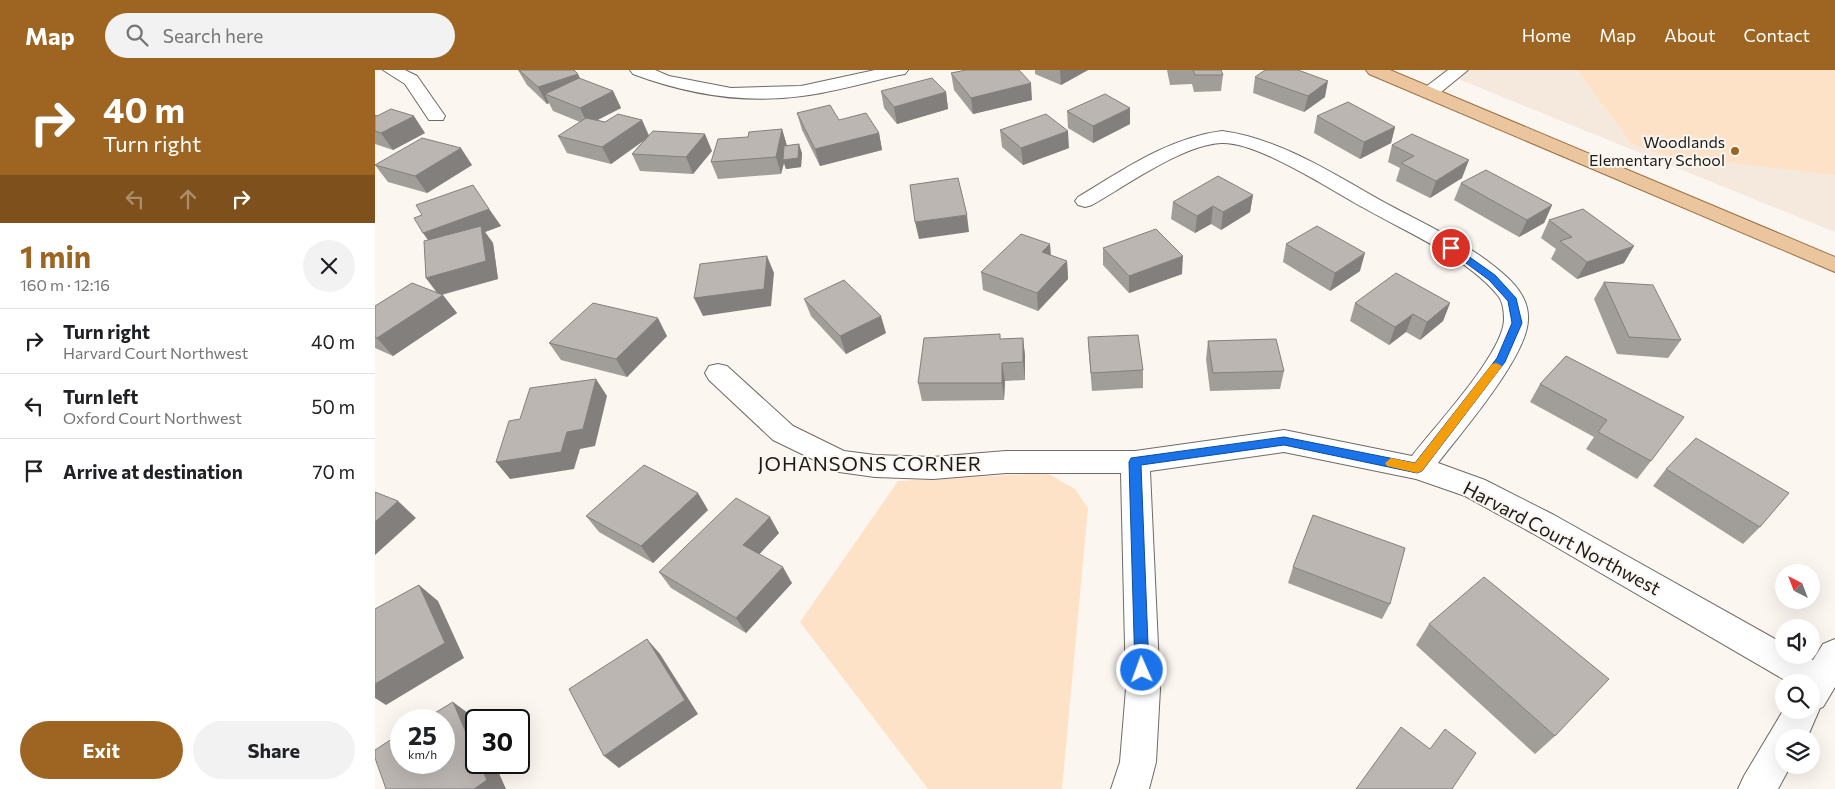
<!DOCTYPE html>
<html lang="en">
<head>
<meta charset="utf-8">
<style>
  :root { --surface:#fff; --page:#f2f2f2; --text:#202124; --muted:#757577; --line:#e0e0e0; --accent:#9e6522 }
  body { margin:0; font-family:Commissioner,sans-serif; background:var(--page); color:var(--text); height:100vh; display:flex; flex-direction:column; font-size:19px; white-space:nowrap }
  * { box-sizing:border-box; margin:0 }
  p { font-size:16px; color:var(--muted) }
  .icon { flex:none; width:28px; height:28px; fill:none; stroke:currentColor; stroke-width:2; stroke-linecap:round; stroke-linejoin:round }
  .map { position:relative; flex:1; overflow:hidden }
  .side { display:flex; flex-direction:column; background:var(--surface); width:375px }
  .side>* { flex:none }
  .banner { background:#9e6522; color:#fff; overflow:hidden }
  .needle { width:32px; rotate:318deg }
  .fabs { position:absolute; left:1400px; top:494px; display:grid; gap:10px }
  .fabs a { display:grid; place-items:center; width:45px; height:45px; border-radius:50%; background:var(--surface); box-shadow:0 5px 20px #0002; font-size:25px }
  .speed { position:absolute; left:15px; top:639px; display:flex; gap:10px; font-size:25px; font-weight:700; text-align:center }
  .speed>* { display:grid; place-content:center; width:65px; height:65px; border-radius:50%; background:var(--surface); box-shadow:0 5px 20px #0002; line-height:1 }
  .speed small { font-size:12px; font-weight:400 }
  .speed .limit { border:2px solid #111; border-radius:8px; background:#fff; color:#111 }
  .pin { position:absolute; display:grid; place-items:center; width:42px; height:42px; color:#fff; margin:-21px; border:2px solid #fff; border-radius:50%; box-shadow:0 1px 5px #0007 }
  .me { position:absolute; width:55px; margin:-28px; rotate:358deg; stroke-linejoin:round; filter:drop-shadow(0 0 4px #0008) }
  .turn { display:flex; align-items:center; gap:18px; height:105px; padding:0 20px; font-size:22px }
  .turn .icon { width:65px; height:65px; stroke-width:2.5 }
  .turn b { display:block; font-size:35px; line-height:42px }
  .lanes { display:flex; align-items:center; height:48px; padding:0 20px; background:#0003; justify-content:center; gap:25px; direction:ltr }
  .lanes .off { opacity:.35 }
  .round { display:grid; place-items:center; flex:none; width:52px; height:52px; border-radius:26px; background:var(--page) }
  .headline { display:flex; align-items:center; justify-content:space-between; height:85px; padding:0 20px }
  h1 { font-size:30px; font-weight:700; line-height:38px; color:var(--accent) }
  .primary-button { display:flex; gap:10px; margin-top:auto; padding:10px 20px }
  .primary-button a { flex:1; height:58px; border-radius:30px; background:var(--accent); color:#fff; font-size:20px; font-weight:700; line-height:58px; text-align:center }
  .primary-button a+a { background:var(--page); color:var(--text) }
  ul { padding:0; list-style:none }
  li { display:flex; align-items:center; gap:15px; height:65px; padding:0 20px; border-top:1px solid var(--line) }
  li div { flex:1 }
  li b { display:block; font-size:19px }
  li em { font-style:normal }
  header { display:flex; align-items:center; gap:30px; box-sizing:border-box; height:70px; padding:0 25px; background:var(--accent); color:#fff }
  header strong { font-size:24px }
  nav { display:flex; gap:28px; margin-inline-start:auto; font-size:18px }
  .search { width:350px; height:45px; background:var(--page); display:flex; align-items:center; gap:12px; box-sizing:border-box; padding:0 18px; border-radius:28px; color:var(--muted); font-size:19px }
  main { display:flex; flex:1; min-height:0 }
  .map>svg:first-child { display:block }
</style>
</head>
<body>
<header>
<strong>Map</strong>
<div class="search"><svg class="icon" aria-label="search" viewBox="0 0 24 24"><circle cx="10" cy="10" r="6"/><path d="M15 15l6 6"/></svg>Search here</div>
<nav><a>Home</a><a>Map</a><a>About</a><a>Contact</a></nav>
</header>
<main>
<section class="side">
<div class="banner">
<div class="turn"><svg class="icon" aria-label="right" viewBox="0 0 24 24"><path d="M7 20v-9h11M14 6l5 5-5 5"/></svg><div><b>40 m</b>Turn right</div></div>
<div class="lanes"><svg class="icon off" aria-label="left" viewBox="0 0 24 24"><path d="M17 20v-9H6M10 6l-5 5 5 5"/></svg><svg class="icon off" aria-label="ahead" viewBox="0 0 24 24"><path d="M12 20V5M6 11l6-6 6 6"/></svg><svg class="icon" aria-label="right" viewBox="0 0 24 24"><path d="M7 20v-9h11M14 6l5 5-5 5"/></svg></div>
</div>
<div class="headline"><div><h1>1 min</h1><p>160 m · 12:16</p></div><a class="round"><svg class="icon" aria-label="close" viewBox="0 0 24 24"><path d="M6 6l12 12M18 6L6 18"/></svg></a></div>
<ul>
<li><svg class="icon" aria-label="right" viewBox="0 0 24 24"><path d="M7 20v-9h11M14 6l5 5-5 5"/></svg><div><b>Turn right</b><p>Harvard Court Northwest</p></div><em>40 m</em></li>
<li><svg class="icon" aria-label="left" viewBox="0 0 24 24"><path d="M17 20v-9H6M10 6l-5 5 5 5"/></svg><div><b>Turn left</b><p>Oxford Court Northwest</p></div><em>50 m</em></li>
<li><svg class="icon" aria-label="arrive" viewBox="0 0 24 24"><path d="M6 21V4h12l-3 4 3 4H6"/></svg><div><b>Arrive at destination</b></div><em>70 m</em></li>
</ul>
<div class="primary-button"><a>Exit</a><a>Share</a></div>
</section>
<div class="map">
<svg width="1460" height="719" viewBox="0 0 1460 719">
  <rect width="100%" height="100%" fill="#fcf6f1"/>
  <path fill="#f5e9de" d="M 1061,0 L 1460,0 L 1460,162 Z"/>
  <path fill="#fee2c7" d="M 1202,0 L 1460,0 L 1460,105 L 1287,85 L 1256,73 Z
    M 672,403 L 700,419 L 713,438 L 687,719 L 553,719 L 425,552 L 523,411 Z"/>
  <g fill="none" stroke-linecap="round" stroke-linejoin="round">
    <g stroke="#6f6a65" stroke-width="2">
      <path id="minor" d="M 8,0 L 30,0 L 42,6 L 70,46 L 68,50 L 54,50 L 30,14 Z
        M 255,0 L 280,0 L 294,6 L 356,18 L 426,16 L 500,0 L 533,0 L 530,4 L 524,5 C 492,12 459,22 427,26 C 370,34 311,24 258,4 Z
        M 1073,0 L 1093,0 L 1060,27 L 1048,27 L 1045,23 L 1048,19 Z
        M 847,61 C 908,69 963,107 1016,136 C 1057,158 1101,177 1135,210 C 1146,221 1154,234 1153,250 C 1152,287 1086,363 1063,393 L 1110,410 L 1179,445 L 1409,574 L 1409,585 L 1429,585 L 1438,590 L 1448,574 L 1460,569 L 1460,617 L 1448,637 L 1445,638 L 1432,668 L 1409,668 L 1409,695 L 1416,695 L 1403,719 L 1363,719 L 1369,706 L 1409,639 L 1436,640 L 1436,612 L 1413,612 L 1157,463 L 1090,426 L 1041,409 L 909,382 L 775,401 L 785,619 L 781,692 L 774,719 L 736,719 L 745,692 L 751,619 L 746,403 L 631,403 L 558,409 L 500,407 L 464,402 L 398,370 L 334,310 L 330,303 L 334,296 L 343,294 L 352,296 L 418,356 L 469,381 L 500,385 L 558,387 L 631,381 L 760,381 L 909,360 L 1037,386 C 1059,357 1129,283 1129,249 C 1129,242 1128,233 1124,227 C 1095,189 1031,162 989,138 C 956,120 882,71 846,73 C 807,75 751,116 717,135 L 710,137 L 703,135 L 700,131 L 703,127 C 748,100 793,68 847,61 Z"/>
    </g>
    <g stroke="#9a7045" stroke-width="2">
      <path id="major" d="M 991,0 L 1015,0 L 1460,187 L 1460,202 L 994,4 Z"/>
    </g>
    <use href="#minor" fill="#fff" fill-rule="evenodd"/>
    <use href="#major" fill="#ebc59d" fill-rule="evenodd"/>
  </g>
  <path fill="#a19d98" d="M 143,0 L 199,0 L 205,9 L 238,21 L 246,38 L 222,50 L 230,52 L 267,50 L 274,65 L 337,81 L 318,104 L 265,101 L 257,84 L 269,70 L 236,94 L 192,83 L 183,66 L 205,52 L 178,41 L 174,33 L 172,34 L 152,15 Z
    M 660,0 L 713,0 L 686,15 L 660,4 Z
    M 792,0 L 846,0 L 848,5 L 846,21 L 819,22 L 817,14 L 795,15 Z
    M 576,3 L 657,30 L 598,44 L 579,20 Z
    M 880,7 L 950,27 L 929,42 L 878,23 Z
    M 506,21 L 571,22 L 573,39 L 522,54 L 509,38 Z
    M 692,41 L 755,54 L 718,73 L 693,58 Z
    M 422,43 L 464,50 L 504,63 L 507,80 L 445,96 L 427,60 Z
    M 0,45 L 50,63 L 18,80 L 0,74 Z
    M 942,46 L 1020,57 L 1016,73 L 985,89 L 939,63 Z
    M 407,59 L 412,76 L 427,83 L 426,97 L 411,99 L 409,93 L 406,104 L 343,109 L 336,92 L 373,67 Z
    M 625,60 L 694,78 L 648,95 L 627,77 Z
    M 1017,75 L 1087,108 L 1055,128 L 1021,111 L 1025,98 L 1013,92 Z
    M 0,95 L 97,95 L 52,123 L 13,112 Z
    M 1086,113 L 1177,135 L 1169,153 L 1144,167 L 1079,130 Z
    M 878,125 L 875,142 L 846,160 L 836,154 L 820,163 L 796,149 L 798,132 Z
    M 114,139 L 126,156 L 110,162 L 118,173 L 123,209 L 67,225 L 82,243 L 18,286 L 0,278 L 0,236 L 62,223 L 51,208 L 53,170 L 48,163 Z
    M 1174,150 L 1249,193 L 1202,209 L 1176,189 L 1181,179 L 1166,168 Z
    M 675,174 L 676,186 L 692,191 L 693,209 L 663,241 L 608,220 L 606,202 Z
    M 911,174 L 985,201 L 955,221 L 908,192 Z
    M 728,178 L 807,204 L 754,223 L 728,195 Z
    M 1229,212 L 1306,270 L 1293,288 L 1242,284 L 1219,229 Z
    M 429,229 L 511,263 L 471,284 L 436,246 Z
    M 980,233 L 1075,233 L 1068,251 L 1045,270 L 1031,262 L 1014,275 L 975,251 Z
    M 625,264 L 625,269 L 648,268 L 650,286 L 650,310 L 630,311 L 629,330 L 547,331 L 543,313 Z
    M 292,266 L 252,307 L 186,290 L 174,273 Z
    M 713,267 L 768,300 L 768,318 L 717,321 L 714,285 Z
    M 833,271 L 909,301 L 905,319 L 835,321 L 831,289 Z
    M 1191,286 L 1276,391 L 1262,409 L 1211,379 L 1219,367 L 1155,332 L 1165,314 Z
    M 1291,399 L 1385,457 L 1368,474 L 1278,416 Z
    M 333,440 L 278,493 L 224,462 L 211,446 Z
    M 404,463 L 384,484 L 417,513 L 371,563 L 296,518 L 284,502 Z
    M 918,497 L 1015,534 L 1007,549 L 913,513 Z
    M 1054,554 L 1180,666 L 1160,684 L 1041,575 Z"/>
  <path fill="#837f7c" d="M 685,0 L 713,0 L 686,15 Z
    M 203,4 L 211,20 L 170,24 L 174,33 L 172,34 L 163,17 Z
    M 953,11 L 950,27 L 929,42 L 933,26 Z
    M 656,13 L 657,30 L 598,44 L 596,28 Z
    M 238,21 L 246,38 L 213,55 L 205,38 Z
    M 571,22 L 573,39 L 522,54 L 519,37 Z
    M 755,38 L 755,54 L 718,73 L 718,56 Z
    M 39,46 L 50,63 L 18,80 L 6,63 Z
    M 267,50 L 274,67 L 236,94 L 227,77 Z
    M 1020,57 L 1016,73 L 985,89 L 989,72 Z
    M 407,59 L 412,76 L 424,74 L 427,83 L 426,97 L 411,99 L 409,93 L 406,104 L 401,87 Z
    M 693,61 L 694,78 L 648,95 L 646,78 Z
    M 504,63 L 507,80 L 445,96 L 440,79 Z
    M 330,64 L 337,81 L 318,104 L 311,87 Z
    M 86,78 L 97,95 L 52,123 L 40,106 Z
    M 1094,90 L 1087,108 L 1055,128 L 1061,111 Z
    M 878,125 L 875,142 L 846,160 L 848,142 Z
    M 1177,135 L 1169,153 L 1144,167 L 1152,150 Z
    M 838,136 L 836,154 L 820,163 L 822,146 Z
    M 114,139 L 126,156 L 110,162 L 118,173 L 123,209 L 64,225 L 51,208 L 61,180 L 48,163 Z
    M 592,145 L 594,162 L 544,169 L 540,152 Z
    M 675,174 L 676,192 L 667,182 Z
    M 1259,176 L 1249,193 L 1202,209 L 1212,192 Z
    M 990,183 L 985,201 L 955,221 L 960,203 Z
    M 392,186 L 399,203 L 396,236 L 328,246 L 319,228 Z
    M 808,186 L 807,204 L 754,223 L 754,206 Z
    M 692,191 L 693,209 L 663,241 L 662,223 Z
    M 68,225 L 82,243 L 18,286 L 2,268 Z
    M 1075,233 L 1068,251 L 1045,270 L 1052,252 Z
    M 1038,244 L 1031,262 L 1014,275 L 1020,257 Z
    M 506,246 L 511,263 L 471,284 L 465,266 Z
    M 283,248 L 292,266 L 252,307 L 241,289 Z
    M 648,268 L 650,286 L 650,310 L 648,292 Z
    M 627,293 L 630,311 L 629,330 L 627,313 Z
    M 221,309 L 232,326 L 220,376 L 205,379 L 199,399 L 135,409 L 121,392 L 192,362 Z
    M 323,423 L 333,440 L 278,493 L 266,476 Z
    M 23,431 L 41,448 L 0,485 L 0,452 Z
    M 395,447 L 404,463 L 378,491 L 368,475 Z
    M 408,497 L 417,513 L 371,563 L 361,548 Z
    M 44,515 L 63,531 L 89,588 L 11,635 L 0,628 L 0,614 Z
    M 272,569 L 285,584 L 323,644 L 244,698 L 229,686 Z
    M 78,632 L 97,646 L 101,654 L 101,686 Z
    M 104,692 L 119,692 L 131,719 L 99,719 Z"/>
  <path fill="#bbb6b1" stroke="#837f7c" d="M 144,0 L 199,0 L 203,4 L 163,17 Z
    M 591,0 L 644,0 L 656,13 L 596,28 L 576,3 Z
    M 818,0 L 846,0 L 848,5 L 820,5 Z
    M 890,0 L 923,0 L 953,11 L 933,26 L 880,7 Z
    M 204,8 L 238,21 L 205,38 L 170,24 Z
    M 557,8 L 571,22 L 519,37 L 506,21 Z
    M 730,24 L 755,38 L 718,56 L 692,41 Z
    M 973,32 L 1020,57 L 989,72 L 942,46 Z
    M 455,35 L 464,50 L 491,43 L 504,63 L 440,79 L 422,43 Z
    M 16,39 L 39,46 L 6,63 L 0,61 L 0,45 L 2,46 Z
    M 243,44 L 267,50 L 227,77 L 183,66 L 211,48 L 230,52 Z
    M 671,44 L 693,61 L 646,78 L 625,60 Z
    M 407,59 L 401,87 L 336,92 L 343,69 L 373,67 L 374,62 Z
    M 278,61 L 330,64 L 311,87 L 257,84 Z
    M 1037,64 L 1094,90 L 1061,111 L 1026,93 L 1039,86 L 1017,75 Z
    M 47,68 L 86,78 L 40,106 L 0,95 Z
    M 424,74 L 423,88 L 408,90 L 409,76 Z
    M 1111,100 L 1177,135 L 1152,150 L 1086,113 Z
    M 843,106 L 878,125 L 848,142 L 838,136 L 822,146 L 798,132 Z
    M 583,108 L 592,145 L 540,152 L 535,115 Z
    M 98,115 L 114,139 L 48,163 L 39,148 L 47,145 L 41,135 Z
    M 1208,139 L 1259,176 L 1212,192 L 1185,171 L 1197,167 L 1174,150 Z
    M 106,156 L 111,191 L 51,208 L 49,171 Z
    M 942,156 L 990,183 L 960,203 L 911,174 Z
    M 781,159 L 808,186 L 754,206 L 728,178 Z
    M 646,164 L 675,174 L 667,182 L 692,191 L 662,223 L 606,202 Z
    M 392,186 L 389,219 L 319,228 L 325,194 Z
    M 1021,203 L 1075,233 L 1052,252 L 1038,244 L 1020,257 L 980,233 Z
    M 469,210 L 506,246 L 465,266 L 429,229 Z
    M 1229,212 L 1278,215 L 1306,270 L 1254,267 Z
    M 37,213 L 68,225 L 2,268 L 0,267 L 0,236 Z
    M 218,233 L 283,248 L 241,289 L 174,273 Z
    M 625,264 L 625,269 L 648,268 L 648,292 L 627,293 L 627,313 L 543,313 L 549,268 Z
    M 763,265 L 768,300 L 716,303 L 713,267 Z
    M 901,269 L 909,301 L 838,303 L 833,271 Z
    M 1191,286 L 1309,347 L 1276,391 L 1223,362 L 1232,350 L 1165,314 Z
    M 221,309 L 208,359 L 192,362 L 186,382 L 121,392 L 134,351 L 145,349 L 155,318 Z
    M 1321,368 L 1414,423 L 1385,457 L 1291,399 Z
    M 269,395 L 323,423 L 266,476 L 211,446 Z
    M 0,422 L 23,431 L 0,452 Z
    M 361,428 L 395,447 L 368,475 L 408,497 L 361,548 L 284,502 Z
    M 938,445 L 1030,478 L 1015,534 L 918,497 Z
    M 1109,507 L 1234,609 L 1180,666 L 1054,554 Z
    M 44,515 L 70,573 L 0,614 L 0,539 Z
    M 272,569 L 310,630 L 229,686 L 194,619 Z
    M 78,632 L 101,686 L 101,692 L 104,692 L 112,710 L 99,719 L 11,719 L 0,688 L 0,680 L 26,663 L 26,692 L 69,692 L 69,650 L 48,650 Z
    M 1026,657 L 1055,679 L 1070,659 L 1101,683 L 1077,719 L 981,719 Z"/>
  <path fill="#1a73e8" stroke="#114b97" d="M 1072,176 L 1079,176 L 1120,205 L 1141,228 L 1147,253 L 1130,292 L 1047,401 L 1042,403 L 909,375 L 766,395 L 774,600 L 772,605 L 767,607 L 762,605 L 760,600 L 754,392 L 756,388 L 909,367 L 1040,393 L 1122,288 L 1137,253 L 1133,231 L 1114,210 L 1072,179 Z"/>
  <path fill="#f59e0b" d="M 1121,293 L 1127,296 L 1125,299 L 1047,401 L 1042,403 L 1012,396 L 1010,393 L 1016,388 L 1040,393 L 1117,294 Z"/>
  <circle fill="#9e6522" stroke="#fcf6f1" stroke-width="2" cx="1360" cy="81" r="5"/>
  <g text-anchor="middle" stroke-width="4" stroke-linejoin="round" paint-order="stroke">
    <g font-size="16" fill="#1d1b19" stroke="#fcf6f1" text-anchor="end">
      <text x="1350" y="78">Woodlands<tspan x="1350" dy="18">Elementary School</tspan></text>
    </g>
    <g font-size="19" fill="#1d1b19" stroke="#fcf6f1">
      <text transform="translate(1187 468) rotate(28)" y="7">Harvard Court Northwest</text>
    </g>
    <g font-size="20" letter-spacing="1" fill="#1d1b19" stroke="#fcf6f1">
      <text x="495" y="401">JOHANSONS CORNER</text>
    </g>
  </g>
</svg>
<div class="fabs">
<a><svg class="needle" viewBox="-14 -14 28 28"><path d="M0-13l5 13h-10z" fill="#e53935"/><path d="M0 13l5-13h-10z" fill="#757577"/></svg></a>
<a><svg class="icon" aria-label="sound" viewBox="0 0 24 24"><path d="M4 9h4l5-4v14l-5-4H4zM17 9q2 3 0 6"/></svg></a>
<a><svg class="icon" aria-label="search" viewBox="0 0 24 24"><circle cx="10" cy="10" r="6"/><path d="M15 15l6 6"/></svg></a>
<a><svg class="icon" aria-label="layers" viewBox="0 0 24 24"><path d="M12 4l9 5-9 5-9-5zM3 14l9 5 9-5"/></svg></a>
</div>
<div class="speed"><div>25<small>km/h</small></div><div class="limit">30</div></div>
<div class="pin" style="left:1076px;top:178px;background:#d93025"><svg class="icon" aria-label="arrive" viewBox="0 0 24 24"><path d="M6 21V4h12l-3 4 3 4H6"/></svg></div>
<svg class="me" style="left:767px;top:600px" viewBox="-20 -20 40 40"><circle r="17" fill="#1a73e8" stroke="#fff" stroke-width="3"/><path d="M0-11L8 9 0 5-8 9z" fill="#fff"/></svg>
</div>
</main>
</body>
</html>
